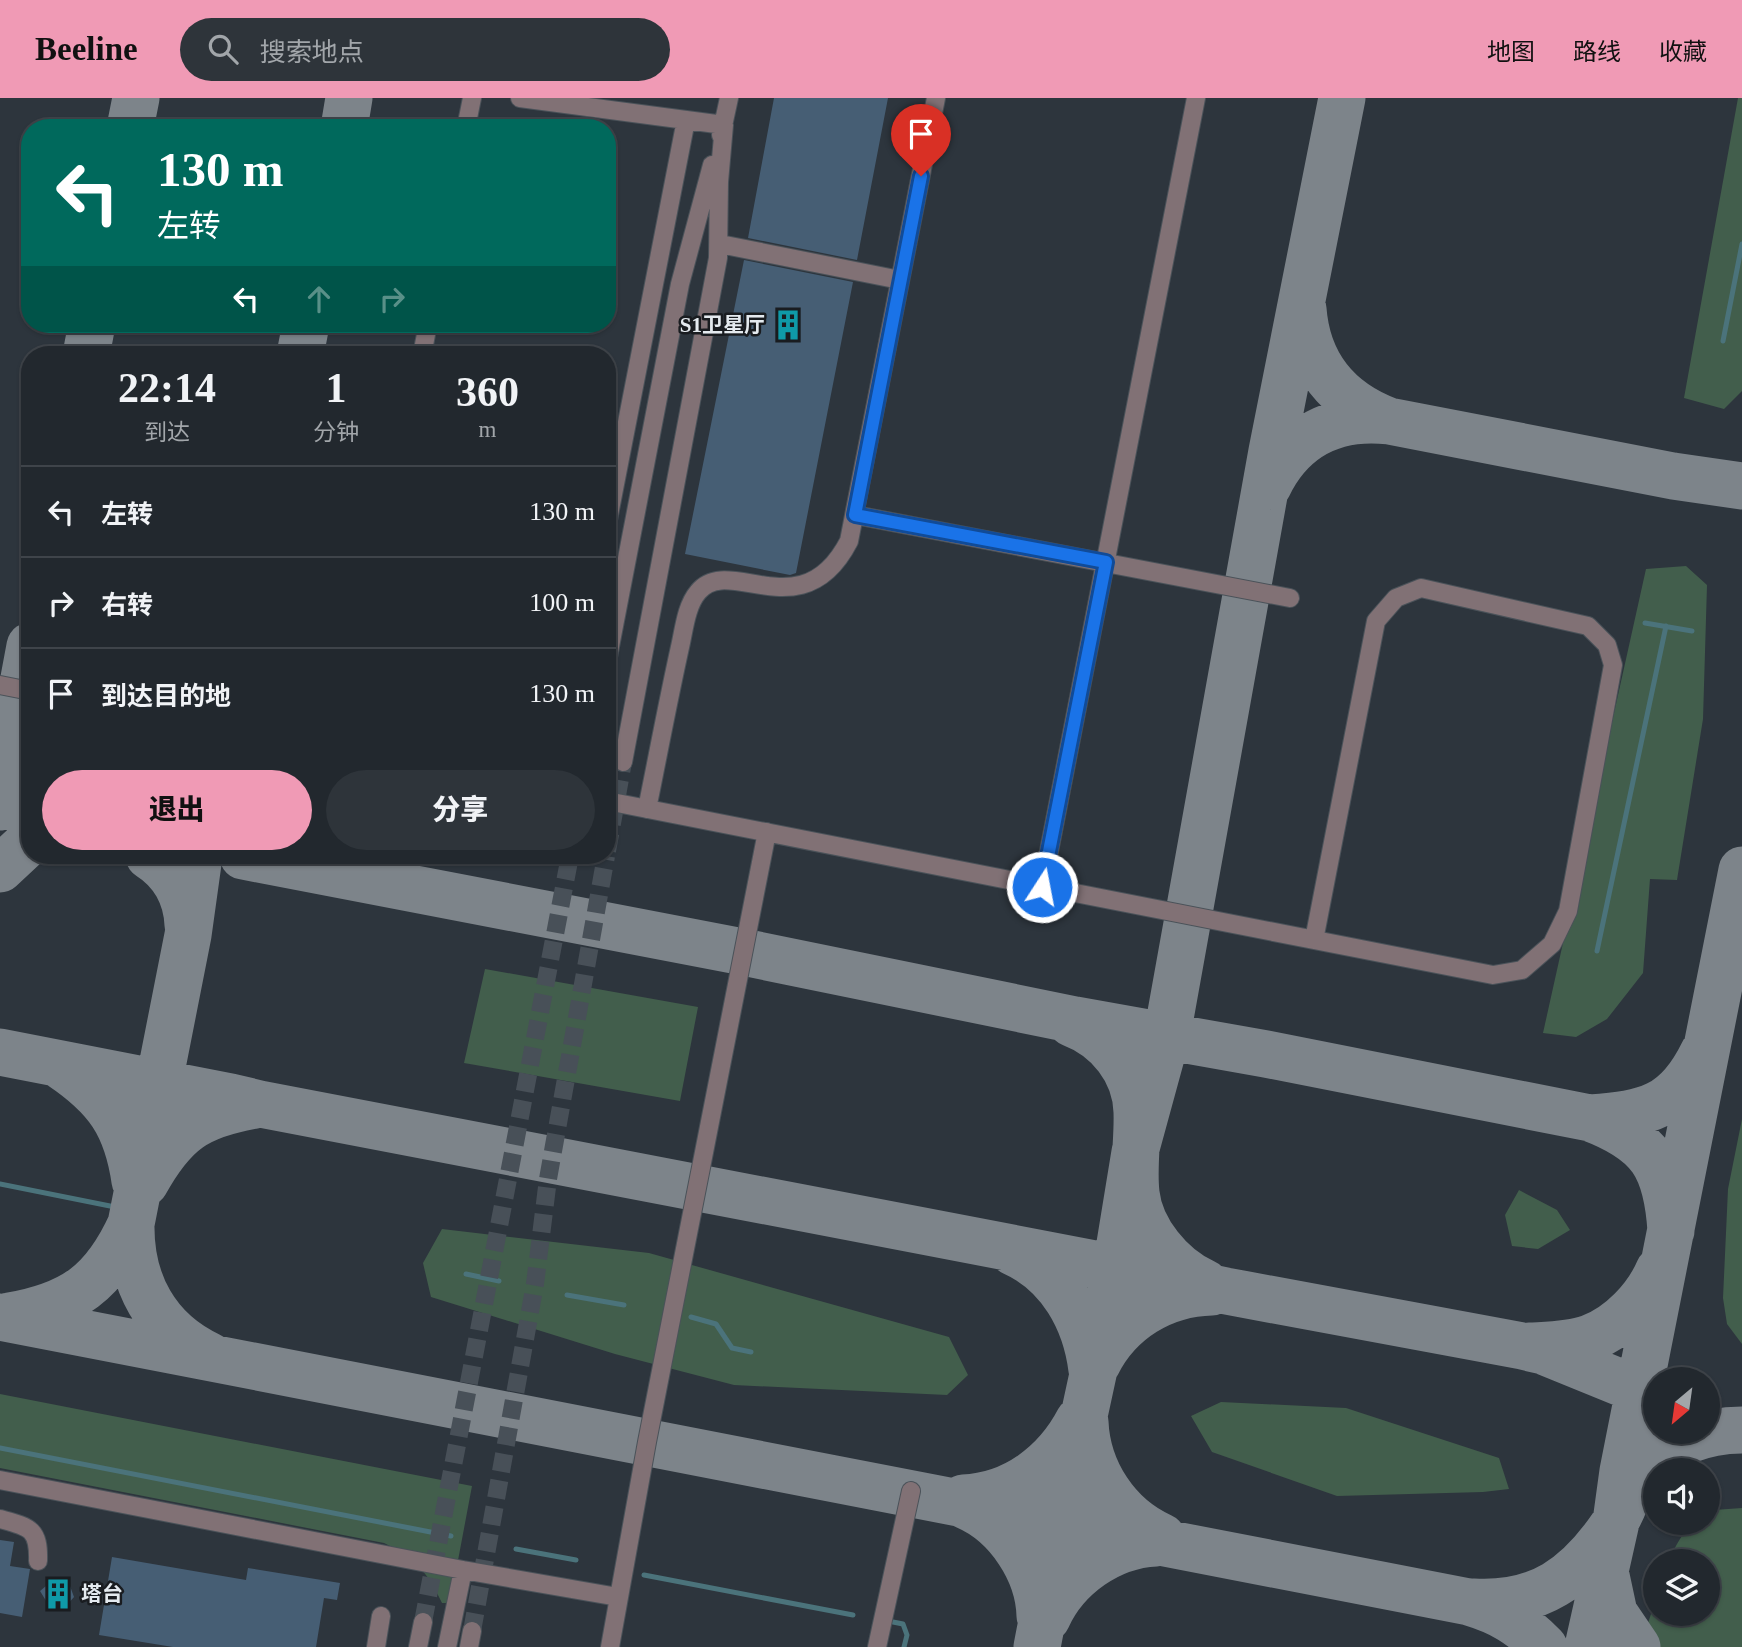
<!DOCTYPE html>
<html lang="zh">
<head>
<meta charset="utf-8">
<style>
  :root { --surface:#22282e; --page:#2e343a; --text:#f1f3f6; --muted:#a2a6aa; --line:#3f444a; --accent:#f09ab5 }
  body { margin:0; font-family:"Times New Roman","Noto Sans SC",serif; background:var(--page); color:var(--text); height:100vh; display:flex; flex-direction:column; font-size:26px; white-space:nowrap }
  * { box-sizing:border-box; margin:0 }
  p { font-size:23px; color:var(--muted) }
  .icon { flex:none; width:38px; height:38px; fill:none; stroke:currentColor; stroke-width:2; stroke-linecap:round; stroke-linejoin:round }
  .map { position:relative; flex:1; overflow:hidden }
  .panel { position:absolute; left:21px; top:248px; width:595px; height:518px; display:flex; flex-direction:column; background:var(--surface); border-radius:28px; box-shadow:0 2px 5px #0004,0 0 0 2px var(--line) }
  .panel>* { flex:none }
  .guide { position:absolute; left:21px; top:21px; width:595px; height:214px; border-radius:28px; box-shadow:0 2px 5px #0004,0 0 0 2px var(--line); background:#00695c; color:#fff; overflow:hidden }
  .needle { width:46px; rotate:209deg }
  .fabs { position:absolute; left:1643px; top:1269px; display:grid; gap:14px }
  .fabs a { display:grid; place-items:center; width:77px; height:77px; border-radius:50%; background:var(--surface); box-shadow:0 2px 5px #0004,0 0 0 2px var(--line); font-size:35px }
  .pin { position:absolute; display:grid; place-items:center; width:60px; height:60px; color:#fff; margin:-72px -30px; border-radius:50% 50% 50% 0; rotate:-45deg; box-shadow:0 0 7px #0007 }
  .pin .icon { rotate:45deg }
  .me { position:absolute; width:77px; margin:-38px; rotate:11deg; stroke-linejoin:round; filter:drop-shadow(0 0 5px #0008) }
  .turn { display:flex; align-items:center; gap:24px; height:147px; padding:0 21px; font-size:32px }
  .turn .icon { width:91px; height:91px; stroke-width:2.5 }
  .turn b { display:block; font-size:49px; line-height:60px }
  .lanes { display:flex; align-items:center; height:66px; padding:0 21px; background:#0003; justify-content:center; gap:35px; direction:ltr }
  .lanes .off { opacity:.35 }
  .eta { display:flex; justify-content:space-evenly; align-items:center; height:119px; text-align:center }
  .eta b { font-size:42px; font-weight:800; line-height:49px }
  .cta { display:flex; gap:14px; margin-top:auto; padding:14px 21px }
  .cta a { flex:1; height:80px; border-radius:42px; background:var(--accent); color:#111; font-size:28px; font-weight:800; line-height:80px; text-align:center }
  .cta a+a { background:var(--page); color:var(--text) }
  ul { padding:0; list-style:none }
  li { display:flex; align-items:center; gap:21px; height:91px; padding:0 21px; border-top:2px solid var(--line) }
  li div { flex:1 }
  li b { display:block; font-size:26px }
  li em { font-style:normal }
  header { display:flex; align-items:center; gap:42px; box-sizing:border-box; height:98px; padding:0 35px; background:var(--accent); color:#111 }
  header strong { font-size:33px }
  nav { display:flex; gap:38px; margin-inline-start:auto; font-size:24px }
  .search { width:490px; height:63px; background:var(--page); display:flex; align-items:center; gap:18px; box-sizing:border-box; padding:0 24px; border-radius:38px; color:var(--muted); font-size:26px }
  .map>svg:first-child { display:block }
</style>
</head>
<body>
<header>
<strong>Beeline</strong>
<div class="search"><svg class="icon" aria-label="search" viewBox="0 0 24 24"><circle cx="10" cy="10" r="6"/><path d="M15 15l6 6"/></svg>搜索地点</div>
<nav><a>地图</a><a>路线</a><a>收藏</a></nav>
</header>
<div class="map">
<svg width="1742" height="1549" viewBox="0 0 1742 1549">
  <rect width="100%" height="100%" fill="#2d353d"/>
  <path fill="#425e4c" d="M 1738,0 L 1742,0 L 1742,293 L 1724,311 L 1684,300 Z
    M 1686,468 L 1707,487 L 1703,621 L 1677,782 L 1650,781 L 1643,875 L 1607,921 L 1576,939 L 1543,935 L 1646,471 Z
    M 485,871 L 698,909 L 680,1003 L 464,965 Z
    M 1742,1021 L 1742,1246 L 1727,1226 L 1723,1200 L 1728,1091 Z
    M 1519,1092 L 1557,1112 L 1570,1132 L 1538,1151 L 1512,1148 L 1505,1117 Z
    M 442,1131 L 649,1155 L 949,1239 L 968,1277 L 947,1297 L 734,1287 L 615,1256 L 431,1199 L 423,1165 Z
    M 0,1296 L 472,1388 L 450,1505 L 442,1505 C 428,1474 414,1460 384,1445 L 0,1370 Z
    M 1221,1304 L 1346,1310 L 1499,1360 L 1509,1391 L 1483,1394 L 1337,1398 L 1212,1354 L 1191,1318 Z
    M 1742,1410 L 1742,1549 L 1640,1549 L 1655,1504 L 1656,1516 L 1708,1516 L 1708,1463 L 1669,1463 C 1672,1454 1686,1427 1696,1424 C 1700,1423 1704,1424 1708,1424 L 1708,1416 L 1714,1412 Z"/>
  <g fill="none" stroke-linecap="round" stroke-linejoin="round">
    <path stroke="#4b737b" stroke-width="5" d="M 1723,243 L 1742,146
      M 1645,525 L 1692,533
      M 1597,853 L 1666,528
      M 0,1086 L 125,1111
      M 466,1176 L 499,1183
      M 567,1197 L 624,1207
      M 691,1219 L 716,1226 L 732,1250 L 751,1254
      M 0,1350 L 451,1438
      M 516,1451 L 576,1462
      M 644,1477 L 853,1517
      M 888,1523 L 903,1526 L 907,1537 L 904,1549"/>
    <path stroke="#7d848a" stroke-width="47" d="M 130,30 L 136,0
      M 344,30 L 349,0
      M 1303,211 C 1307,266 1338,304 1389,323
      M 86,257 L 92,226
      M 300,257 L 306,226
      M 1268,388 C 1292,338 1335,317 1389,323 L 1673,378 L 1742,388
      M 0,709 L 30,548
      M 149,758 C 173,773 187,798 188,827
      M 199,758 L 188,837 L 131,1126 C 130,1184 156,1233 210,1258
      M 243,758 L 738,853 L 1075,922 L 1266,956 L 1590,1020 C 1651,1043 1667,1069 1671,1133
      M 0,771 L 30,743
      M 1071,925 C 1108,939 1136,973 1137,1014 C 1138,1041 1133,1068 1136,1095 C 1140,1132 1171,1170 1205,1185
      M 0,954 L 231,999 L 260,1006 L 1116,1170 L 1226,1193 L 1522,1248 L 1543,1253 L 1656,1299
      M 61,968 C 107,999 127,1027 135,1083
      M 1590,1020 C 1646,1016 1676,1010 1703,955
      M 145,1085 C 174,1033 197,1017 255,1007
      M 1013,1154 C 1060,1175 1086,1222 1092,1272
      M 10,1218 C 73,1207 104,1185 131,1126
      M 0,1219 C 489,1316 980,1405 1469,1504 C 1502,1514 1520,1525 1544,1549
      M 1530,1248 C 1549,1247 1572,1247 1590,1240 C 1620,1229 1647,1200 1659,1172
      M 1097,1266 C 1119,1222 1163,1195 1212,1194
      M 1085,1324 C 1087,1373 1117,1419 1162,1439
      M 963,1400 C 1014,1398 1056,1366 1079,1322
      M 966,1408 C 1008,1426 1039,1474 1040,1518
      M 1605,1473 L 1614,1515 L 1637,1549
      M 1473,1504 C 1539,1508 1578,1479 1614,1426 C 1625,1410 1628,1389 1641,1374 C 1666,1346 1705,1332 1742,1332
      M 1047,1520 C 1066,1478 1110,1447 1156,1445
      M 1037,1549 L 1061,1424 L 1116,1170 L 1135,1054 L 1167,937 L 1272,353 L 1342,0
      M 1588,1549 L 1616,1424 L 1623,1373 L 1742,772"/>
  </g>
  <path fill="#465e74" d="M 774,0 L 888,0 L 857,162 L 748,140 Z
    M 744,162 L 853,184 L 796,475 L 790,477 L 685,456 Z
    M 0,1442 L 14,1444 L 10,1468 L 30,1471 L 22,1519 L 0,1515 Z
    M 112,1459 L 246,1482 L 248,1470 L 340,1485 L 337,1502 L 324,1500 L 316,1549 L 173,1549 L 99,1537 Z
    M 58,1482 L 70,1488 L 74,1499 L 66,1508 L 60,1510 L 48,1506 L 40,1493 L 52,1483 Z"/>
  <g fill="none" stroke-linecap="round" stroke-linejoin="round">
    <path stroke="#485058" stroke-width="18" stroke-dasharray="18 9" stroke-linecap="butt" d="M 607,753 L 623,664
      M 423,1524 L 570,758
      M 472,1533 L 535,1186 L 548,1081 L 606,758"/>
    <g stroke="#4a5259" stroke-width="20">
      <path id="minor" d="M 520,0 L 724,27
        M 466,30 L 472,0
        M 721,37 L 729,0
        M 720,146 L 900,182
        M 422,257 L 428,226
        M 855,417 L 1290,500
        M 607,427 L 686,22
        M 607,564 L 680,186 L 712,67
        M 0,587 L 30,593
        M 623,664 L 718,160 L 719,84 L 724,27
        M 607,703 L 1493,877 L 1522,872 L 1552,846 L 1568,813 L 1613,567 L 1607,547 L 1588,528 L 1421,490 L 1396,500 L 1376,523 L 1314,842
        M 647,711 C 658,657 668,603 680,549 C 684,532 686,508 698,494 C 729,455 802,534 849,443 L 936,0
        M 1042,789 L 1196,0
        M 0,1382 L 463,1472 L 618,1499
        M 0,1421 C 29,1429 39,1430 38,1463
        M 376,1549 L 381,1518
        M 418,1549 L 423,1524
        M 447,1549 L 463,1472
        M 469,1549 L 472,1533
        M 610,1549 L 647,1344 L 767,734
        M 877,1549 L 911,1393"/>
    </g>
    <use href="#minor" stroke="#817175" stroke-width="18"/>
  </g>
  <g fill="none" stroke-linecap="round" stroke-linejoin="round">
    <g stroke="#114b97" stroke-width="18">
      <path id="route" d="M 921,78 L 855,417 L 1106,464 L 1042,789"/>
    </g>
    <use href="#route" stroke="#1a73e8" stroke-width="12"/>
  </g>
  <defs>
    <g id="building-bare" transform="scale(2.415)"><path d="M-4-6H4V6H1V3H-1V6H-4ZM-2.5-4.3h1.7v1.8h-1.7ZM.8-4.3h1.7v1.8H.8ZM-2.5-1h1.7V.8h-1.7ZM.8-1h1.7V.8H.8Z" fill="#0f9aa8" stroke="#191c20" stroke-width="2.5" paint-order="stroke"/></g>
  </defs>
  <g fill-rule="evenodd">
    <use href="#building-bare" x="788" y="227"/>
    <use href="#building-bare" x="58" y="1496"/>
  </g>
  <g text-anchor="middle" stroke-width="5" stroke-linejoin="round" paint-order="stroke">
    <g font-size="21" font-weight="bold" fill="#e4eaef" stroke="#191c20" text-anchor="end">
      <text x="765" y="234">S1卫星厅</text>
      <text x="81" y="1503" text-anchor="start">塔台</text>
    </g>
  </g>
</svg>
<div class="fabs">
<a><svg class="needle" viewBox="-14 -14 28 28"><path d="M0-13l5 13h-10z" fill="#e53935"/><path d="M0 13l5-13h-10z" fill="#a2a6aa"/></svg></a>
<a><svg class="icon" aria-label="sound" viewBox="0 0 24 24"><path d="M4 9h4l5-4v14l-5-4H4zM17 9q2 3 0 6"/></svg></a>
<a><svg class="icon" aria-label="layers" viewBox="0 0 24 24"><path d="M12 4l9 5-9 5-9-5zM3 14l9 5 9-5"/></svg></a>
</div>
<div class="pin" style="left:921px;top:78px;background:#d93025"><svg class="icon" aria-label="arrive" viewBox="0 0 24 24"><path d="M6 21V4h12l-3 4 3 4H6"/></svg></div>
<svg class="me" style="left:1042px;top:789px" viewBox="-20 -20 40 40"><circle r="17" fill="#1a73e8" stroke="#fff" stroke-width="3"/><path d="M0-11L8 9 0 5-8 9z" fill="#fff"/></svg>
<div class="guide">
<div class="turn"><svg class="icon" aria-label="left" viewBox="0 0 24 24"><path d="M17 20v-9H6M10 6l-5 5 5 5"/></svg><div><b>130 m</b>左转</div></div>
<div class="lanes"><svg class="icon" aria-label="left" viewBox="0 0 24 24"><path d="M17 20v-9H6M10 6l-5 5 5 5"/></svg><svg class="icon off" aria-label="ahead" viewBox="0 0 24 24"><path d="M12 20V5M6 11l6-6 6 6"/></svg><svg class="icon off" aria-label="right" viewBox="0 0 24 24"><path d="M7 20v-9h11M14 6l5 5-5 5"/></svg></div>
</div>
<section class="panel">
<div class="eta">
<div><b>22:14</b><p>到达</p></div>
<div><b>1</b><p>分钟</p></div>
<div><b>360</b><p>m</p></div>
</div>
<ul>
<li><svg class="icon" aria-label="left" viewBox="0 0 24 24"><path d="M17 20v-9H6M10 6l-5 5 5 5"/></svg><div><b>左转</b></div><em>130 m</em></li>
<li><svg class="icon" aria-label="right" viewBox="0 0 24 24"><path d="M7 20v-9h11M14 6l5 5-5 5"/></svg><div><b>右转</b></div><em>100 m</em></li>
<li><svg class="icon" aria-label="arrive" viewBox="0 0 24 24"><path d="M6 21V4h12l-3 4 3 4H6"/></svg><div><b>到达目的地</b></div><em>130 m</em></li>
</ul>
<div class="cta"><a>退出</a><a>分享</a></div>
</section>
</div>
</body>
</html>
